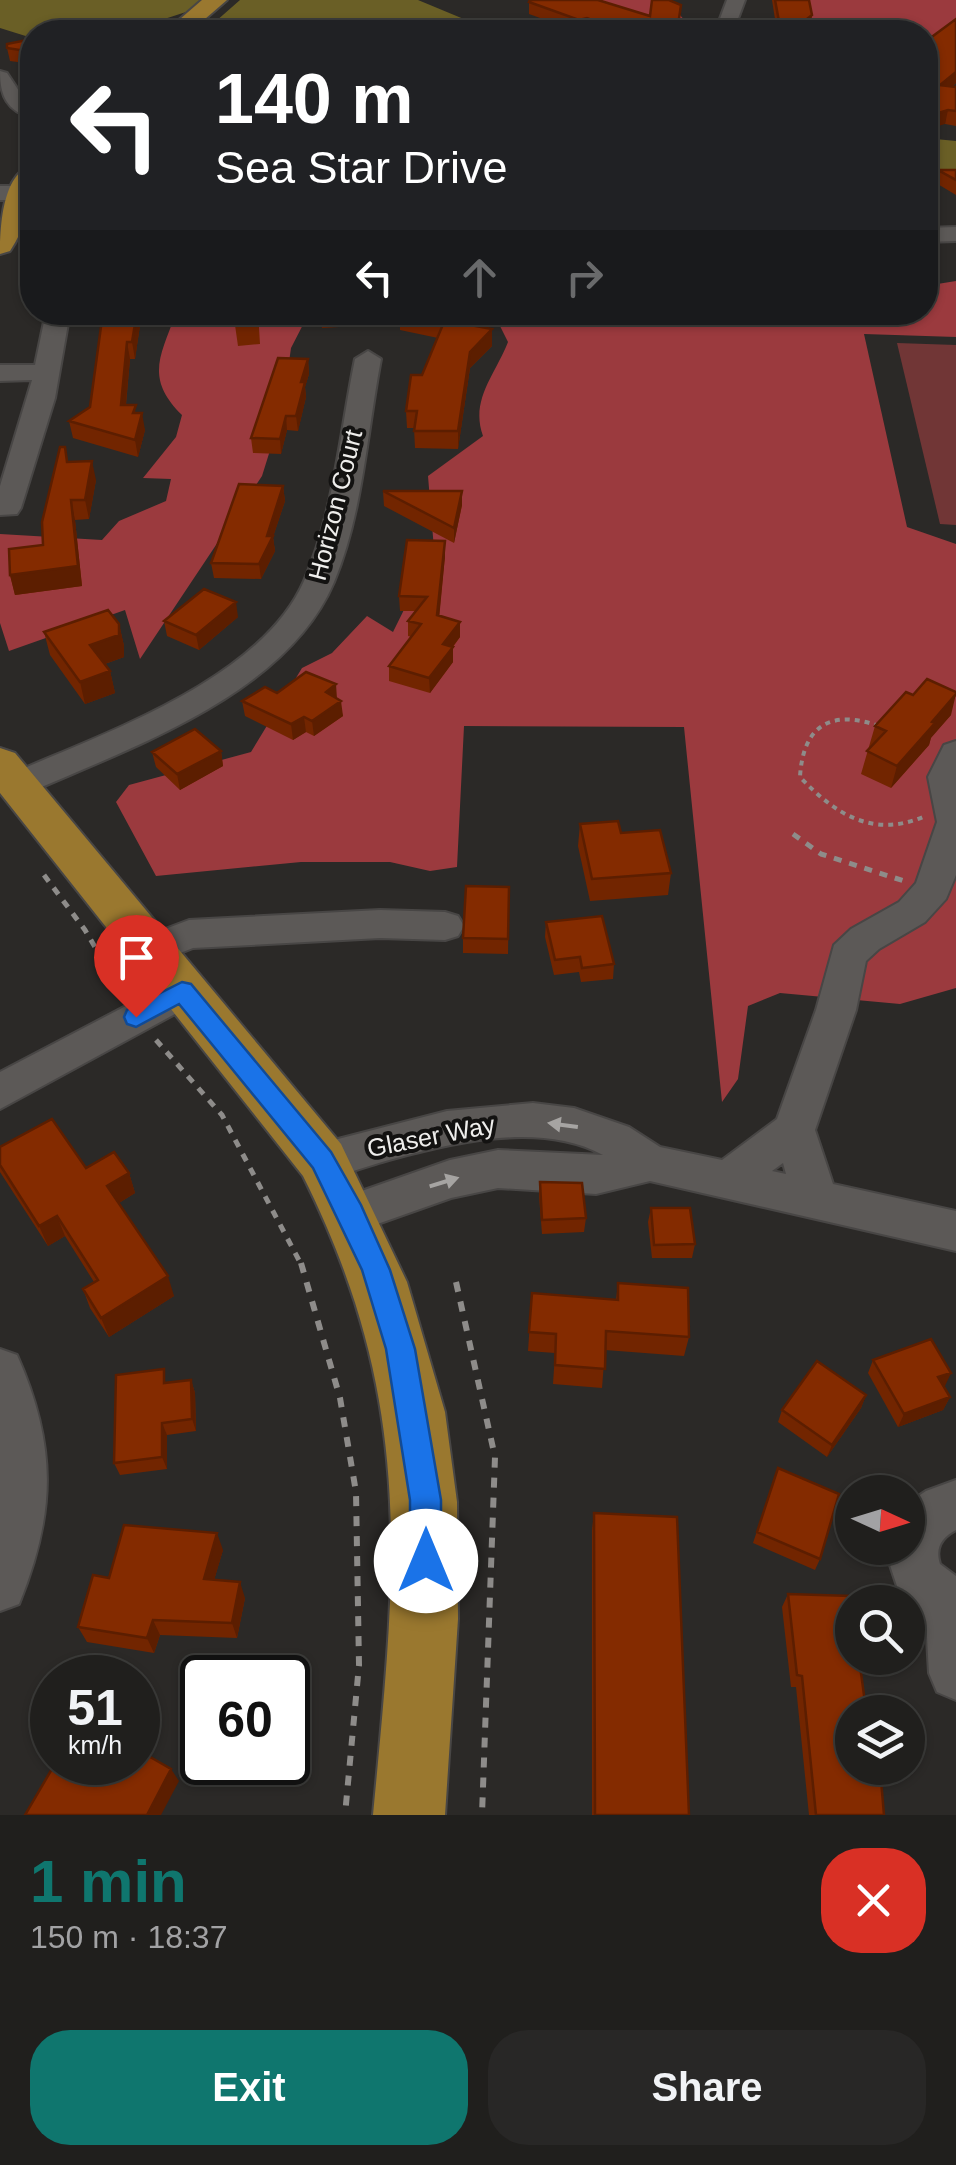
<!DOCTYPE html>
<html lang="en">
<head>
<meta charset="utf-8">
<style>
  :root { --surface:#201f1d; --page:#282726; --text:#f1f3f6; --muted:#a2a2a4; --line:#3d3d3b; --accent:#0f766e }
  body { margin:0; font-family:Helvetica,sans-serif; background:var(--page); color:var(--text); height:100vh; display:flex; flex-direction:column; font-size:38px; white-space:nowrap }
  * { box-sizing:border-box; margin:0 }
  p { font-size:32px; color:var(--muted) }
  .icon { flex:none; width:55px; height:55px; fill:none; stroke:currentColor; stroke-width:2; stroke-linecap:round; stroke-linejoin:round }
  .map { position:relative; height:1815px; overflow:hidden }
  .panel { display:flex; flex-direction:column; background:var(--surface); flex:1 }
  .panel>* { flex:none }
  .guide { position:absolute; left:20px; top:20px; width:918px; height:305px; border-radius:40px; box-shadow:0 2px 8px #0004,0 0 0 2px var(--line); background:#202124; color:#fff; overflow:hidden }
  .needle { width:65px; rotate:94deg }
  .buttons { position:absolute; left:835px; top:1475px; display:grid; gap:20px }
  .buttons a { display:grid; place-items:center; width:90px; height:90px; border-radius:50%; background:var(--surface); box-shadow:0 2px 8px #0004,0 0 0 2px var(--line); font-size:50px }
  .speed { position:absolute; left:30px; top:1655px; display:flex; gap:20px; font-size:50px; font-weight:700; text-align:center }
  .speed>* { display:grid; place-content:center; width:130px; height:130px; border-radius:50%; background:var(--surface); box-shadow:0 2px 8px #0004,0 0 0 2px var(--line); line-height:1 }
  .speed small { font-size:25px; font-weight:400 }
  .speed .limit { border:5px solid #111; border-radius:15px; background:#fff; color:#111 }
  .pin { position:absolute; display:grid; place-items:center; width:85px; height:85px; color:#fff; margin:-102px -42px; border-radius:50% 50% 50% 0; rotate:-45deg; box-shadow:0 0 10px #0007 }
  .pin .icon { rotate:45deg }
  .me { position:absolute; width:110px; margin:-55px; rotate:0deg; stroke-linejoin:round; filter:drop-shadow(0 0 8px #0008) }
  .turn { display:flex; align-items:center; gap:35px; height:210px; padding:0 30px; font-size:45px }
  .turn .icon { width:130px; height:130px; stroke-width:2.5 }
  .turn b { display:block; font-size:70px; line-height:85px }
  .lanes { display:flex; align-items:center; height:95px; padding:0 30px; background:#0003; justify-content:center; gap:50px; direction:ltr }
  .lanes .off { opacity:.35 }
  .round { display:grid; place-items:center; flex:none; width:105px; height:105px; border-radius:40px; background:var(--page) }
  .summary { display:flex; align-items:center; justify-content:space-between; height:170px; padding:0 30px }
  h1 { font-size:60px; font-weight:800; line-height:75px; color:var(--accent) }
  .cta { display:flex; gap:20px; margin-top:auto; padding:20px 30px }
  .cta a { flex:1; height:115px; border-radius:40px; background:var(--accent); color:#fff; font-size:40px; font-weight:800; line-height:115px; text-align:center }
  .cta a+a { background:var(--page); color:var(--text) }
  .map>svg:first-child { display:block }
</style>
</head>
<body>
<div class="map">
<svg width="956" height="1815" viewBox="0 0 956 1815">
  <rect width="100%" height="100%" fill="#2b2927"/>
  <path fill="#713636" d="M 897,343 L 956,345 L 956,525 L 940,524 Z"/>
  <path fill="#9b3a3e" d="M 562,0 L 667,0 L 686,22 L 688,32 L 519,29 L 573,11 Z
    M 795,0 L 956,0 L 956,35 L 925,62 L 925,32 L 797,32 Z
    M 956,281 L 956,337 L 864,334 L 907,527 L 956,544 L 956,988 L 900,1004 L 780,993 L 748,1006 L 738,1079 L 722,1102 L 684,727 L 464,726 L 457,867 L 430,871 L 390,862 L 301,862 L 156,876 L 116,802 L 129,785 L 251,752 L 302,668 L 332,653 L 367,616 L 393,632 L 434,549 L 428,476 L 483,436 C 470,400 495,375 508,342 L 495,316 L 488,313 L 925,312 L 925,286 Z
    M 176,313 L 309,313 L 291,348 L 282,412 L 262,476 L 140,659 L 125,610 L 9,651 L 0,623 L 0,534 L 102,540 L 119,521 L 166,501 L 171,479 L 143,478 L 176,437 L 182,415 C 145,378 160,357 176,313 Z"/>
  <path fill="#6a5f26" d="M 0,0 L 201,0 L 189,11 L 143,26 L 169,32 L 32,32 L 32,38 L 0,28 Z
    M 240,0 L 418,0 L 495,32 L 219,32 L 207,29 Z
    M 925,138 L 956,141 L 956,170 L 925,169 Z"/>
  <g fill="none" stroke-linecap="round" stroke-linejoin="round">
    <g stroke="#484645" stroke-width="4">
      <path id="minor" d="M 727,0 L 745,0 L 733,32 L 715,32 Z
        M 0,71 L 7,73 L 25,100 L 32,104 L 32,118 C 7,111 0,96 0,71 Z
        M 0,186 L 22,186 L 32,194 L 22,200 L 0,200 Z
        M 956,227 L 956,241 L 925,242 L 925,228 Z
        M 46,312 L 70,312 L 55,398 L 21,508 L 17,514 L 0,515 L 0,486 L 32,380 L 0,381 L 0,365 L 35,365 Z
        M 368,351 L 381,359 C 367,432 363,513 334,582 C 286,695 132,747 28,793 L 16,797 L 4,793 L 0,783 L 4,777 C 98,735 260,682 304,581 C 334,512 340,432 355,359 Z
        M 956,741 L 956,875 L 946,899 L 925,922 L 879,949 L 866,961 L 856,1010 L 815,1130 L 833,1184 L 956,1211 L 956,1251 L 650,1181 L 596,1194 L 498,1188 L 451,1198 L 352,1233 L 336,1228 L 330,1214 L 336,1200 L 450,1160 L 498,1150 L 603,1155 C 538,1120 448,1144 382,1162 C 357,1169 331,1182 307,1173 L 300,1160 L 307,1147 L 447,1111 L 533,1103 L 574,1108 L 629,1127 L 660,1147 L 722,1160 L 777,1119 L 816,1010 L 834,945 L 851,929 L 899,902 L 916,883 L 937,822 L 928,777 L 944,745 ZM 783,1163 L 786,1174 L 772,1171 Z
        M 380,910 L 445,912 L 458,916 L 464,926 L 458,936 L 445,940 L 380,938 L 193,948 L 150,965 L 136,960 L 131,950 L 136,940 L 189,920 Z
        M 183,976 L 197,980 L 203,991 L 197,1002 L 0,1109 L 0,1072 Z
        M 0,1349 L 17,1355 C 57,1445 56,1513 19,1604 L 0,1611 Z
        M 956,1480 L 956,1530 C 941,1538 935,1548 940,1564 L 956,1576 L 956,1700 L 937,1692 L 929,1673 L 926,1620 L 900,1595 L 886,1553 L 887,1548 L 908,1548 L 908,1503 L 926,1491 Z"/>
    </g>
    <g stroke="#484645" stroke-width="4">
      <path id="major" d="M 202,0 L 227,0 L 190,32 L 165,32 Z
        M 32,166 C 34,197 28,224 10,251 L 0,254 C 0,229 2,173 32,166 Z
        M 0,748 L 15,753 L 341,1144 L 407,1282 L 445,1412 L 457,1502 L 458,1619 L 445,1815 L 373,1815 C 396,1572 417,1404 303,1176 L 0,793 Z"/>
    </g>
    <path stroke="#8e8c8a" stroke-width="4" stroke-dasharray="5 5" stroke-linecap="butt" d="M 879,726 C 831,709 803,725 800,777 C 835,814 872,838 923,817"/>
    <path stroke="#8e8c8a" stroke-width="5" stroke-dasharray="8 8" stroke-linecap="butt" d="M 793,834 L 821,854 L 904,881
      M 44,875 L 85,930 L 123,995
      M 156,1040 L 222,1115 L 302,1266"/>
    <path stroke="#8e8c8a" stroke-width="6" stroke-dasharray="10 10" stroke-linecap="butt" d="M 301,1263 L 340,1398 L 356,1492 L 359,1665 L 345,1815
      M 456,1282 L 495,1457 L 482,1815"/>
    <use href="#minor" fill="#5c5957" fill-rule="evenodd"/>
    <use href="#major" fill="#9a782f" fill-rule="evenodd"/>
  </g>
  <path fill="#722500" d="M 772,0 L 809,0 L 810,28 L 819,32 L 777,32 Z
    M 529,2 L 678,32 L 593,32 L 586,30 L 579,32 L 529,14 Z
    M 956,19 L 956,83 L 952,87 L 956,87 L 956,126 L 945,124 Z
    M 32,39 L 32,64 L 10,61 L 7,48 Z
    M 938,170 L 956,170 L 956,195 L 936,183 Z
    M 103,312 L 142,312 L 135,359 L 130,359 L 126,405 L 137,413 L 145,430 L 138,457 L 73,438 L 69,421 L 90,407 Z
    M 258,312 L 260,344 L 238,346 L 235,325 Z
    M 320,312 L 355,312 L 356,326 L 322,328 Z
    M 400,312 L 491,325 L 488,328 L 492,329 L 492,346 L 470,368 L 458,449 L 415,448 L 414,428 L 407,428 L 406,411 L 438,338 L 400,330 Z
    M 308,359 L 309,374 L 305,387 L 306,397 L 298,431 L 287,430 L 281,454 L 253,453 L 251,438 Z
    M 65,447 L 68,462 L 96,480 L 89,519 L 75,520 L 82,586 L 15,595 L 10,575 L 43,545 Z
    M 283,486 L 285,501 L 273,537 L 275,551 L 261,579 L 214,578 L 211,563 Z
    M 383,491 L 462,491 L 462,505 L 454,543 L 384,506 Z
    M 445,556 L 439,616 L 460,622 L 460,637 L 453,647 L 453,662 L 430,693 L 389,681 L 389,666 L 412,637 L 408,636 L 408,621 L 415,611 L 400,611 L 399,596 Z
    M 238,617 L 199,650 L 167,636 L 164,621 Z
    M 119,624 L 124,646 L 124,657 L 105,664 L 110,671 L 115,693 L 85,704 L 50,655 L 44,632 Z
    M 277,693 L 337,698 L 343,716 L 314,736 L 306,732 L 293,740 L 245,716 L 242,701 Z
    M 951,715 L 931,737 L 929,745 L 891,788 L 861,774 L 875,726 Z
    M 221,751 L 223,766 L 180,790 L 156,767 L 152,752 Z
    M 580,824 L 621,833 L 671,873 L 668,895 L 590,901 L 578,846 Z
    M 509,887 L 508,954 L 463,953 L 463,938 Z
    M 546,922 L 614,964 L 613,979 L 581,982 L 579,972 L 554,975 L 545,937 Z
    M 0,1147 L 86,1168 L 129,1173 L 135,1193 L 119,1203 L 174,1296 L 109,1337 L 90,1308 L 83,1289 L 94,1282 L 65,1236 L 48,1246 L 0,1172 Z
    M 540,1182 L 586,1218 L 584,1232 L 542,1234 L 539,1196 Z
    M 651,1208 L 695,1244 L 692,1258 L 652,1258 L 648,1222 Z
    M 618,1283 L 689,1337 L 684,1356 L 605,1350 L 602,1388 L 553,1384 L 555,1353 L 528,1351 L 532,1293 L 616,1300 Z
    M 873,1360 L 951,1373 L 943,1386 L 950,1397 L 943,1410 L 898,1427 L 868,1373 Z
    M 191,1380 L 195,1393 L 196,1431 L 167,1435 L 167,1469 L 120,1475 L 114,1463 L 168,1383 Z
    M 866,1395 L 861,1408 L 827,1457 L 778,1422 L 782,1410 Z
    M 778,1468 L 820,1559 L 815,1570 L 753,1543 Z
    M 594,1513 L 689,1815 L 592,1815 L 592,1530 Z
    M 223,1550 L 214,1580 L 245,1598 L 237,1638 L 160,1635 L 154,1653 L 87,1642 L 78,1627 L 109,1578 Z
    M 788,1594 L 866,1710 L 884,1815 L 809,1815 L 796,1687 L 791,1687 L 782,1607 Z"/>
  <path fill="#5c1e00" d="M 812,15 L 811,27 L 803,32 L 798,26 Z
    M 587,18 L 586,30 L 579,32 L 579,20 Z
    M 956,72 L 956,83 L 937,98 L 940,85 Z
    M 948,110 L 945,124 L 925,130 L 925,117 Z
    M 137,312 L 142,312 L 135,359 L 132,342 Z
    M 487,312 L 491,312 L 491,325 L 475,342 L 475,326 Z
    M 492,329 L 492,346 L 470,368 L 458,449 L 458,431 L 470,352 Z
    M 127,342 L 130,359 L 124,423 L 121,405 Z
    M 308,359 L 309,374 L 305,387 L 306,397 L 298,431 L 296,416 L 301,382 Z
    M 142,413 L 145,430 L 138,457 L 135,440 Z
    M 286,416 L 287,430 L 281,454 L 280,439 Z
    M 92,461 L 96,480 L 89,519 L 85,500 Z
    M 283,486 L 285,501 L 273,537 L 275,551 L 261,579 L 259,564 Z
    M 462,491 L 462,505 L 454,543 L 454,528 Z
    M 71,500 L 75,520 L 82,586 L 15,595 L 10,575 L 78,566 Z
    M 445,541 L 445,556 L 438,630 L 437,615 Z
    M 236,602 L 238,617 L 199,650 L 196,635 Z
    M 460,622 L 460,637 L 443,659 L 443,644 Z
    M 119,624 L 124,646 L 124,657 L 96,667 L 90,645 Z
    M 453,647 L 453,662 L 430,693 L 429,678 Z
    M 110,671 L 115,693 L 85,704 L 80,682 Z
    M 336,684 L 337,699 L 326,692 Z
    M 956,694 L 951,715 L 931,738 L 929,745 L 891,788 L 897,766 Z
    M 341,701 L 343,716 L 314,736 L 312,721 Z
    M 304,717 L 306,732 L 293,740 L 291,724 Z
    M 221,751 L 223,766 L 180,790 L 177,774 Z
    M 129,1173 L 135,1193 L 114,1206 L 107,1186 Z
    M 57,1216 L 65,1236 L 48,1246 L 39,1226 Z
    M 168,1276 L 174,1296 L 109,1337 L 101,1318 Z
    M 951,1373 L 945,1386 L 932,1390 L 938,1377 Z
    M 191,1380 L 195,1393 L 196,1431 L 192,1419 Z
    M 866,1395 L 861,1408 L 827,1457 L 832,1445 Z
    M 950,1397 L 943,1410 L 898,1427 L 904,1414 Z
    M 162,1423 L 167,1435 L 167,1469 L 162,1457 Z
    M 217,1533 L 223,1550 L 210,1594 L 204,1579 Z
    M 240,1582 L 245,1598 L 237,1638 L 232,1623 Z
    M 153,1620 L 160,1635 L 154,1653 L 147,1638 Z
    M 171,1769 L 179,1781 L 161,1815 L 147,1815 Z"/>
  <path fill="#842b00" stroke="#5c1e00" stroke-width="2.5" d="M 530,0 L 598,0 L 650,16 L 652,0 L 669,0 L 681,5 L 677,32 L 623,32 L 587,18 L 579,20 L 529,2 Z
    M 775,0 L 809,0 L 812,15 L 798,26 L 819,30 L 815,32 L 781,32 Z
    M 956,19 L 956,72 L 940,85 L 956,87 L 956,111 L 948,110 L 925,117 L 925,42 Z
    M 32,39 L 32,52 L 7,48 L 7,44 Z
    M 938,170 L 956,170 L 956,180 Z
    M 103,312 L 137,312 L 132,342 L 127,342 L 121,405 L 136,405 L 133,413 L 142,413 L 135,440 L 69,421 L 90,407 Z
    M 235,312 L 257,312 L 258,323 L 235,325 Z
    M 400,312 L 487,312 L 475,326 L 492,329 L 470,352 L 458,431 L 414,431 L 417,411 L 406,411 L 411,375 L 422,375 L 444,322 Z
    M 278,358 L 308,359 L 301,382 L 305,382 L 296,416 L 286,416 L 280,439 L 251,438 Z
    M 60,447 L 65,447 L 67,462 L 92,461 L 85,500 L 71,500 L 78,566 L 10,575 L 9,549 L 43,545 L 42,522 Z
    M 239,484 L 283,486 L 267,536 L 273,536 L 259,564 L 211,563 Z
    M 383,491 L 462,491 L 454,528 Z
    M 407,540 L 445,541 L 437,615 L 460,622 L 443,644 L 453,647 L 429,678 L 389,666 L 421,624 L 408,621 L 427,597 L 399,596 Z
    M 204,589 L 236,602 L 196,635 L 164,621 Z
    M 108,610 L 119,624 L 119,635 L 90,645 L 110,671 L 80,682 L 44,632 Z
    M 306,672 L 336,684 L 326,692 L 341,701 L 312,721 L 304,717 L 291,724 L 242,701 L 265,687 L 277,693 Z
    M 927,679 L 956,692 L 956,694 L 932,722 L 935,723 L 897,766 L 867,751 L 886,731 L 875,726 L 906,692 L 913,695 Z
    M 195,729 L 221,751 L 177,774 L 152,752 Z
    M 618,821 L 621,833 L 660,830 L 671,873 L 592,879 L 580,824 Z
    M 466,886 L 509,887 L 508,939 L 463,938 Z
    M 602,916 L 614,964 L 582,968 L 580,957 L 555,960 L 546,922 Z
    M 52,1119 L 86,1168 L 114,1152 L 129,1173 L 107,1186 L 168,1276 L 101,1318 L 83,1289 L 98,1280 L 57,1216 L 39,1226 L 0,1165 L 0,1147 Z
    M 540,1182 L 582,1183 L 586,1218 L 542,1220 Z
    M 651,1208 L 690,1208 L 695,1244 L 654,1245 Z
    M 618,1283 L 688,1288 L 689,1337 L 606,1331 L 605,1369 L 555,1365 L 556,1334 L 529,1332 L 532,1293 L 618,1300 Z
    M 931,1339 L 951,1373 L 938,1377 L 950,1397 L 904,1414 L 873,1360 Z
    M 817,1361 L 866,1395 L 832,1445 L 782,1410 Z
    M 164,1369 L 164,1383 L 191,1380 L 192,1419 L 162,1423 L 162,1457 L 114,1463 L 116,1375 Z
    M 778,1468 L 839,1494 L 820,1559 L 757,1532 Z
    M 594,1513 L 677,1517 L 689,1815 L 595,1815 Z
    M 124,1525 L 217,1533 L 204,1579 L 240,1582 L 232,1623 L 153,1620 L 147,1638 L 78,1627 L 93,1575 L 109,1578 Z
    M 788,1594 L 851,1596 L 852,1658 L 859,1658 L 866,1710 L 874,1710 L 875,1712 L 852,1712 L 852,1768 L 880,1768 L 884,1815 L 816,1815 L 802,1676 L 797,1675 Z
    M 138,1750 L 171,1769 L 147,1815 L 25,1815 L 56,1762 L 138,1762 Z"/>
  <defs><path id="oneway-solid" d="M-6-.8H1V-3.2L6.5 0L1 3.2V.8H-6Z" transform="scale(2.5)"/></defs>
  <g fill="#a6a4a2">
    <use href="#oneway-solid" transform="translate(563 1125) rotate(-172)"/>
    <use href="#oneway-solid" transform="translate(444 1182) rotate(-17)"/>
  </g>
  <path fill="#1a73e8" stroke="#114b97" stroke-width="2.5" d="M 182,982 L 191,984 L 331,1152 L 361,1205 L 390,1270 L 415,1349 L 441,1500 L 441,1561 L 437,1572 L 426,1577 L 415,1572 L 410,1561 L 410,1500 L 386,1349 L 362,1270 L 313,1168 L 179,1004 L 136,1027 L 127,1024 L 124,1017 L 127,1010 Z"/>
  <g text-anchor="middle" stroke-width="8" stroke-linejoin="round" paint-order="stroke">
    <g font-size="25" fill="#efeeec" stroke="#131211">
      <text transform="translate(335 505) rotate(-76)" y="9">Horizon Court</text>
      <text transform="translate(431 1136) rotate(-11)" y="9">Glaser Way</text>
    </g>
  </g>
</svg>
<div class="buttons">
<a><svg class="needle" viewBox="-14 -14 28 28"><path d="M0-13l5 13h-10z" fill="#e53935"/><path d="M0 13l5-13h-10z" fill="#a2a2a4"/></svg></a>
<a><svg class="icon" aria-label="search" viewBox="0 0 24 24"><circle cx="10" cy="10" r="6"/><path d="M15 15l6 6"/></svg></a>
<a><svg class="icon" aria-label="layers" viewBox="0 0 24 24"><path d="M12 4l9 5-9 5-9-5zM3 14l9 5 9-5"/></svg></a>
</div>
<div class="speed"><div>51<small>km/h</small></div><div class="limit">60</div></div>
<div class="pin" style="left:136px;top:1017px;background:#d93025"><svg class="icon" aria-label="arrive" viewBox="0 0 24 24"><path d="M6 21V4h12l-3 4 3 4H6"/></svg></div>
<svg class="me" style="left:426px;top:1561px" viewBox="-20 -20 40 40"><circle r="19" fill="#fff"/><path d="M0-13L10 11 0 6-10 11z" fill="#1a73e8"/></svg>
<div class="guide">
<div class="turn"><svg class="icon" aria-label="left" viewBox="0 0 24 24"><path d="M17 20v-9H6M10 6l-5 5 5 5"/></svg><div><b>140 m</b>Sea Star Drive</div></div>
<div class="lanes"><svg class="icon" aria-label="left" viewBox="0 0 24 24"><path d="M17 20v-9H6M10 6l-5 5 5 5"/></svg><svg class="icon off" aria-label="ahead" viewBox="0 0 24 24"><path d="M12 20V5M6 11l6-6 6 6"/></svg><svg class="icon off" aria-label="right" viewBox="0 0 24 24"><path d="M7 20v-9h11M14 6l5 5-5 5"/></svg></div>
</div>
</div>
<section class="panel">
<div class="summary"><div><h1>1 min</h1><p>150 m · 18:37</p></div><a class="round" style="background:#d93025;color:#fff"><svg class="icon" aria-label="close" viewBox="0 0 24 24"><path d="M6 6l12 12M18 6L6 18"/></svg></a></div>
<div class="cta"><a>Exit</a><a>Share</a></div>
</section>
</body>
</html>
